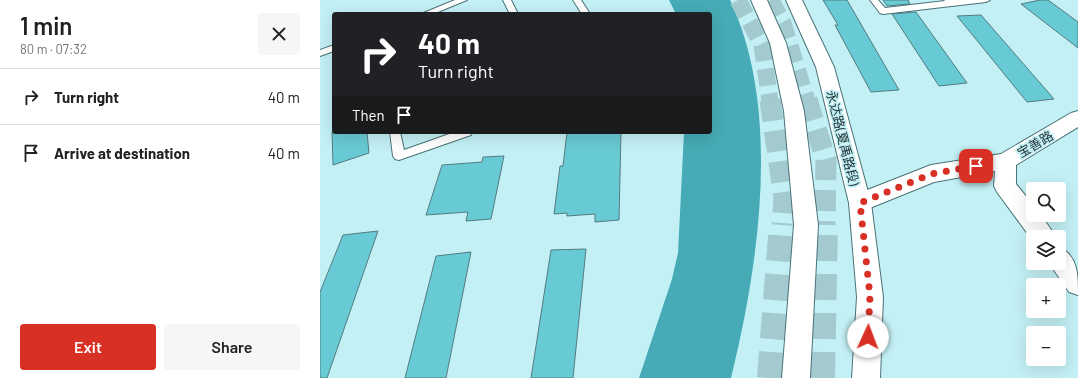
<!DOCTYPE html>
<html lang="en">
<head>
<meta charset="utf-8">
<style>
  :root { --surface:#fff; --page:#f6f6f6; --text:#202124; --muted:#757577; --line:#e0e0e0; --accent:#d93025 }
  body { margin:0; font-family:Barlow,"Noto Sans SC",sans-serif; background:var(--page); color:var(--text); height:100vh; display:flex; flex-direction:column; font-size:15px; white-space:nowrap }
  * { box-sizing:border-box; margin:0 }
  p { font-size:13px; color:var(--muted) }
  .icon { flex:none; width:22px; height:22px; fill:none; stroke:currentColor; stroke-width:2; stroke-linecap:round; stroke-linejoin:round }
  .map { position:relative; flex:1; overflow:hidden }
  .panel { display:flex; flex-direction:column; background:var(--surface); width:320px }
  .panel>* { flex:none }
  .top-card { position:absolute; left:12px; top:12px; width:380px; height:122px; border-radius:4px; box-shadow:0 4px 16px #0002; background:#202124; color:#fff; overflow:hidden }
  .buttons { position:absolute; left:706px; top:182px; display:grid; gap:8px }
  .buttons a { display:grid; place-items:center; width:40px; height:40px; border-radius:4px; background:var(--surface); box-shadow:0 4px 16px #0002; font-size:20px }
  .pin { position:absolute; display:grid; place-items:center; width:34px; height:34px; color:#fff; margin:-17px; border-radius:8px; box-shadow:0 2px 6px #0006 }
  .me { position:absolute; width:44px; margin:-22px; rotate:2deg; stroke-linejoin:round; filter:drop-shadow(0 0 3px #0008) }
  .turn { display:flex; align-items:center; gap:14px; height:84px; padding:0 20px; font-size:18px }
  .turn .icon { width:52px; height:52px; stroke-width:2.5 }
  .turn b { display:block; font-size:28px; line-height:34px }
  .then { display:flex; align-items:center; height:38px; padding:0 20px; background:#0003; gap:8px; font-size:15px }
  .round { display:grid; place-items:center; flex:none; width:42px; height:42px; border-radius:4px; background:var(--page) }
  .headline { display:flex; align-items:center; justify-content:space-between; height:68px; padding:0 20px }
  h1 { font-size:24px; font-weight:600; line-height:30px }
  .cta { display:flex; gap:8px; margin-top:auto; padding:8px 20px }
  .cta a { flex:1; height:46px; border-radius:4px; background:var(--accent); color:#fff; font-size:16px; font-weight:600; line-height:46px; text-align:center }
  .cta a+a { background:var(--page); color:var(--text) }
  ul { padding:0; list-style:none }
  li { display:flex; align-items:center; gap:12px; height:56px; padding:0 20px; border-top:1px solid var(--line) }
  li div { flex:1 }
  li b { display:block; font-size:15px }
  li em { font-style:normal }
  main { display:flex; flex:1; min-height:0 }
  .map>svg:first-child { display:block }
</style>
</head>
<body>
<main>
<section class="panel">
<div class="headline"><div><h1>1 min</h1><p>80 m · 07:32</p></div><a class="round"><svg class="icon" aria-label="close" viewBox="0 0 24 24"><path d="M6 6l12 12M18 6L6 18"/></svg></a></div>
<ul>
<li><svg class="icon" aria-label="right" viewBox="0 0 24 24"><path d="M7 20v-9h11M14 6l5 5-5 5"/></svg><div><b>Turn right</b></div><em>40 m</em></li>
<li><svg class="icon" aria-label="arrive" viewBox="0 0 24 24"><path d="M6 21V4h12l-3 4 3 4H6"/></svg><div><b>Arrive at destination</b></div><em>40 m</em></li>
</ul>
<div class="cta"><a>Exit</a><a>Share</a></div>
</section>
<div class="map">
<svg width="758" height="378" viewBox="0 0 758 378">
  <rect width="100%" height="100%" fill="#c3f0f5"/>
  <path fill="#46abb6" d="M 349,0 L 410,0 C 462,110 439,264 411,378 L 319,378 L 352,279 L 358,253 L 364,132 L 390,132 L 390,14 L 356,14 Z"/>
  <path fill="#68cad4" stroke="#527c80" d="M 503,0 L 527,0 L 579,90 L 551,92 L 515,25 L 518,25 Z
    M 563,0 L 588,0 L 590,4 L 567,6 Z
    M 720,0 L 728,0 L 758,22 L 758,48 L 701,4 Z
    M 596,12 L 647,83 L 619,86 L 572,14 Z
    M 661,15 L 734,99 L 707,102 L 637,16 Z
    M 12,132 L 47,132 L 49,153 L 13,165 Z
    M 247,132 L 301,132 L 299,220 L 275,222 L 275,214 L 247,216 L 247,213 L 234,214 L 240,166 L 243,166 Z
    M 184,156 L 171,219 L 146,221 L 148,212 L 106,215 L 122,165 L 162,162 L 163,157 Z
    M 58,231 L 7,378 L 0,378 L 0,292 L 23,235 Z
    M 266,249 L 253,378 L 211,378 L 231,250 Z
    M 151,252 L 126,378 L 85,378 L 116,256 Z"/>
  <g fill="none" stroke-linecap="round" stroke-linejoin="round">
    <path stroke="#a3cacf" stroke-width="17" stroke-dasharray="17 8" stroke-linecap="butt" d="M 418,0 L 442,45 L 450,101
      M 451,0 L 463,23 L 487,101"/>
    <path stroke="#a3cacf" stroke-width="21" stroke-dasharray="21 10" stroke-linecap="butt" d="M 450,100 L 464,198 L 462,225
      M 487,100 L 506,160 L 505,225"/>
    <path stroke="#a3cacf" stroke-width="26" stroke-dasharray="26 13" stroke-linecap="butt" d="M 450,378 L 462,224
      M 502,378 L 505,224"/>
    <g stroke="#497276" stroke-width="2">
      <path id="lane" d="M 135,0 L 147,0 L 113,14 L 101,14 Z
        M 183,0 L 191,0 L 198,14 L 190,14 Z
        M 253,0 L 261,0 L 270,14 L 262,14 Z
        M 550,0 L 558,0 L 565,8 L 625,1 L 624,0 L 670,0 L 666,2 L 563,14 L 560,13 Z
        M 14,45 L 14,51 L 0,56 L 0,50 Z
        M 70,132 L 80,132 L 84,150 L 135,132 L 152,132 L 151,135 L 79,160 L 75,159 L 73,156 Z"/>
    </g>
    <g stroke="#497276" stroke-width="2">
      <path id="street" d="M 758,111 L 758,127 L 696,165 L 696,184 L 713,205 L 713,215 L 721,215 L 736,237 L 713,237 L 713,241 L 677,192 L 674,186 L 675,171 L 614,182 L 540,212 L 532,210 L 529,203 L 532,196 L 611,165 L 681,154 L 751,113 Z
        M 739,247 C 758,256 758,274 758,295 L 749,292 L 729,263 L 739,263 Z"/>
    </g>
    <g stroke="#497276" stroke-width="2">
      <path id="primary" d="M 431,0 L 447,0 L 466,43 L 484,111 L 498,225 L 490,378 L 462,378 L 474,225 L 464,111 L 450,43 Z
        M 466,0 L 482,0 L 514,67 L 551,203 L 563,297 L 560,378 L 532,378 L 537,297 L 529,203 L 496,67 Z"/>
    </g>
    <use href="#lane" fill="#fff" fill-rule="evenodd"/>
    <use href="#street" fill="#fff" fill-rule="evenodd"/>
    <use href="#primary" fill="#fff" fill-rule="evenodd"/>
  </g>
  <g fill="none" stroke-linecap="round" stroke-linejoin="round">
    <path stroke="#d93025" stroke-width="7" stroke-dasharray="0 12.6" d="M 548,337 L 550,296 L 540,203 L 611,174 L 656,166"/>
  </g>
  <g text-anchor="middle" stroke-width="3.5" stroke-linejoin="round" paint-order="stroke">
    <g font-size="13" fill="#223335" stroke="#c3f0f5">
      <text transform="translate(523 138) rotate(76)" y="5">永达路(夏禹路段)</text>
      <text transform="translate(715 144) rotate(-31)" y="5">宝善路</text>
    </g>
  </g>
</svg>
<div class="buttons">
<a><svg class="icon" aria-label="search" viewBox="0 0 24 24"><circle cx="10" cy="10" r="6"/><path d="M15 15l6 6"/></svg></a>
<a><svg class="icon" aria-label="layers" viewBox="0 0 24 24"><path d="M12 4l9 5-9 5-9-5zM3 14l9 5 9-5"/></svg></a>
<a>+</a>
<a>−</a>
</div>
<div class="pin" style="left:656px;top:166px;background:#d93025"><svg class="icon" aria-label="arrive" viewBox="0 0 24 24"><path d="M6 21V4h12l-3 4 3 4H6"/></svg></div>
<svg class="me" style="left:548px;top:337px" viewBox="-20 -20 40 40"><circle r="19" fill="#fff"/><path d="M0-13L10 11 0 6-10 11z" fill="#d93025"/></svg>
<div class="top-card">
<div class="turn"><svg class="icon" aria-label="right" viewBox="0 0 24 24"><path d="M7 20v-9h11M14 6l5 5-5 5"/></svg><div><b>40 m</b>Turn right</div></div>
<div class="then">Then<svg class="icon" aria-label="arrive" viewBox="0 0 24 24"><path d="M6 21V4h12l-3 4 3 4H6"/></svg></div>
</div>
</div>
</main>
</body>
</html>
